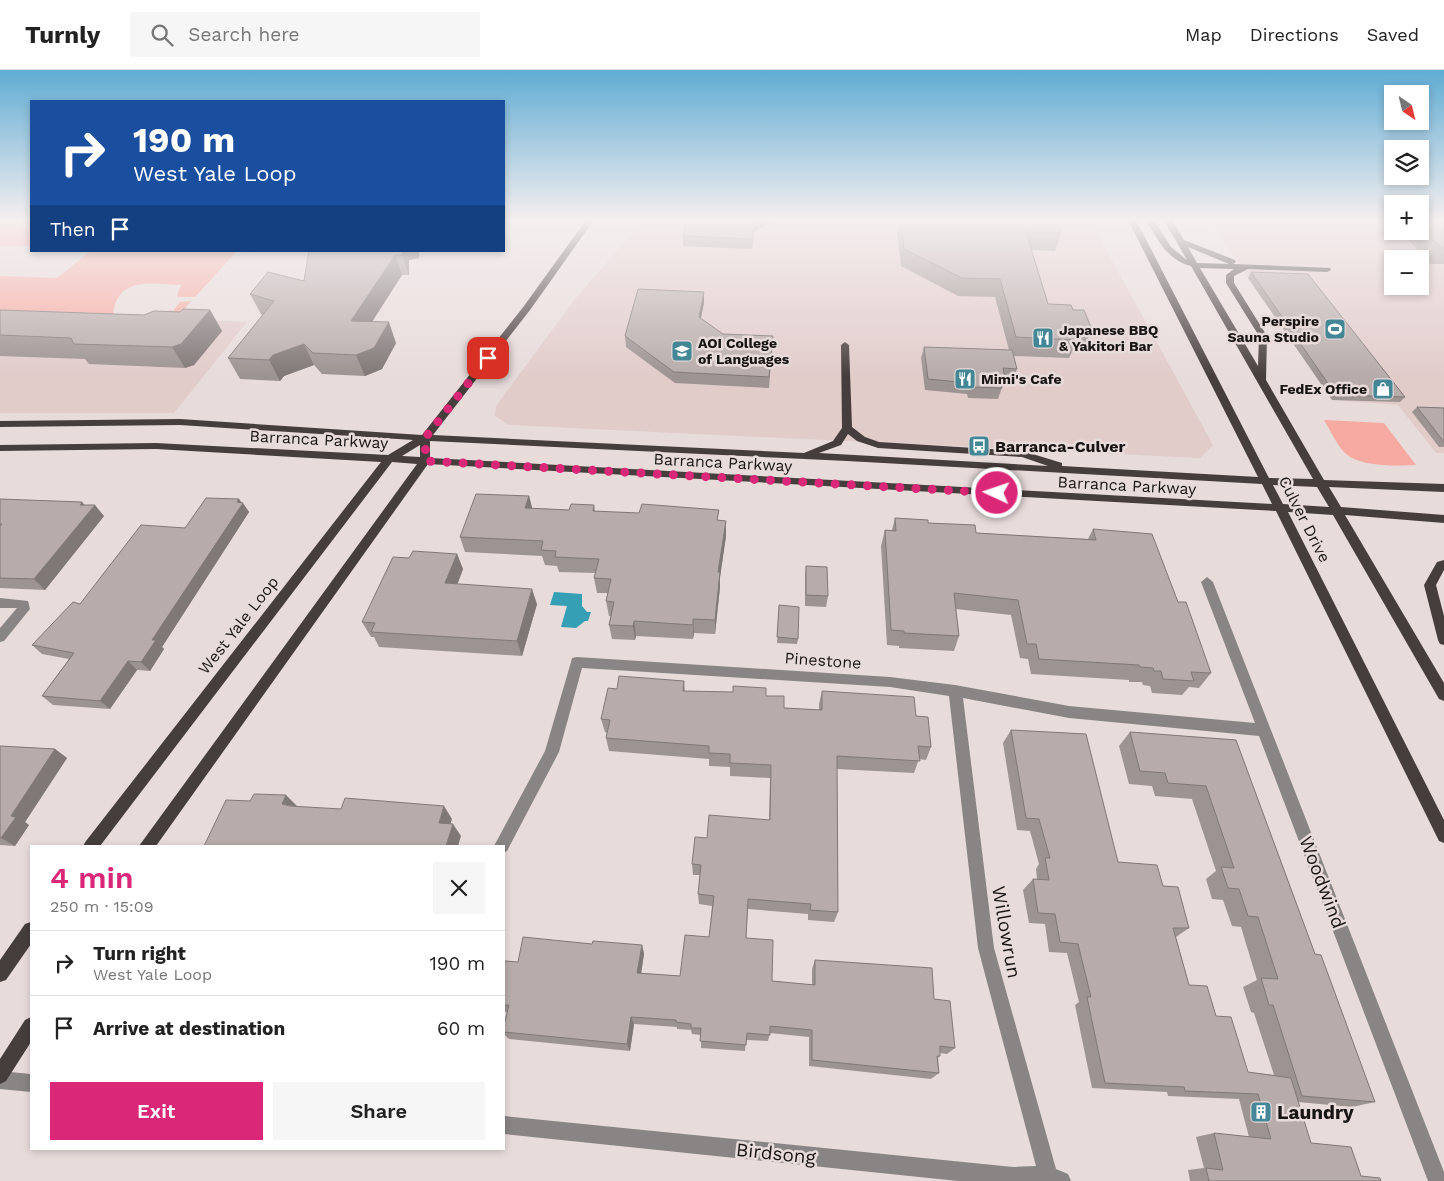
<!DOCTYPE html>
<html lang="en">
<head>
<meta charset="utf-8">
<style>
  :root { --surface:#fff; --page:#f6f6f6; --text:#222; --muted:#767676; --line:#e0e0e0; --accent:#db2777 }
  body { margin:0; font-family:"Work Sans",sans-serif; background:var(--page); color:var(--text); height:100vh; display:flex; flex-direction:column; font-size:19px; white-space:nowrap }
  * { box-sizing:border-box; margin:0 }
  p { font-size:16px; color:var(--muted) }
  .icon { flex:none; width:28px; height:28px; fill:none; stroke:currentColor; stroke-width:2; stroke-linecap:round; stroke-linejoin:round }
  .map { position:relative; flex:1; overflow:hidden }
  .drawer { position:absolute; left:30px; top:775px; width:475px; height:305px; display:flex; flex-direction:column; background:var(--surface); border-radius:0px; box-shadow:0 2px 8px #0003 }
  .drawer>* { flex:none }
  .banner { position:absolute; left:30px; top:30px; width:475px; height:152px; border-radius:0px; box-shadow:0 2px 8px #0003; background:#1a4fa0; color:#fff; overflow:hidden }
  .needle { width:32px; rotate:145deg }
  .fabs { position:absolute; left:1384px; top:15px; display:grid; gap:10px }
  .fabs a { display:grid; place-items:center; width:45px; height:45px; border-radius:0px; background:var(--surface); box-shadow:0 2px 8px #0003; font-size:25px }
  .pin { position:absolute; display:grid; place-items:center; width:42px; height:42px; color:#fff; margin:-21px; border-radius:10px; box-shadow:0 2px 8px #0006 }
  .me { position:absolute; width:55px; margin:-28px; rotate:273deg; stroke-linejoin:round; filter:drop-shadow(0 0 4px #0008) }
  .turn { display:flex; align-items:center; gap:18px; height:105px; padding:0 20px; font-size:22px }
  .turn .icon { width:65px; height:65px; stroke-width:2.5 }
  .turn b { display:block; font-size:35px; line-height:42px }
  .then { display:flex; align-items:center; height:48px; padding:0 20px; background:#0003; gap:10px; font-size:19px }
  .round { display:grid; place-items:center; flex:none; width:52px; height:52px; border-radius:0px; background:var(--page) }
  .summary { display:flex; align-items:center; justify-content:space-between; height:85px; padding:0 20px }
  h1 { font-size:30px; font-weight:600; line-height:38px; color:var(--accent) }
  .button { display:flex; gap:10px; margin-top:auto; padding:10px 20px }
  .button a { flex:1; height:58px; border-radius:0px; background:var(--accent); color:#fff; font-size:20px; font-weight:600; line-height:58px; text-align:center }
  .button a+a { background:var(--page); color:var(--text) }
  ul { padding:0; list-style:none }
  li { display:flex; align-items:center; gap:15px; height:65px; padding:0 20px; border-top:1px solid var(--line) }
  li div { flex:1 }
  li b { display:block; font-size:19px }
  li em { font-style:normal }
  header { display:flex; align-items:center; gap:30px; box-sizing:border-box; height:70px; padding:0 25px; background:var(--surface); border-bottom:1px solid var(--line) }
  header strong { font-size:24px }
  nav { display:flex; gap:28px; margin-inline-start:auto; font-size:18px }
  .search { width:350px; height:45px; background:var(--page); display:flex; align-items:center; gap:12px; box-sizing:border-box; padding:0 18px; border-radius:0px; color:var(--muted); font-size:19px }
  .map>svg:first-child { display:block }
</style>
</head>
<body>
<header>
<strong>Turnly</strong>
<div class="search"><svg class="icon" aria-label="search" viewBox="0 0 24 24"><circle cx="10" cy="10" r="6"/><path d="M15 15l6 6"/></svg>Search here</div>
<nav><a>Map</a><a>Directions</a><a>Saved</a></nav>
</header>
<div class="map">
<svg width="1444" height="1111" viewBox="0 0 1444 1111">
  <rect width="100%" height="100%" fill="#e8dcdb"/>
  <path fill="#e1ccca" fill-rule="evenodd" d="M 644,150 L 1090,150 L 1213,375 L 1200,388 L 509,355 L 495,346 L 496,336 L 575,229 Z
    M 1209,150 L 1392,150 L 1392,161 L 1420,161 L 1444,150 L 1444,383 L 1436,383 L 1398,335 L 1332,330 ZM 1392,189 L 1420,189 L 1420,216 L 1392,216 Z
    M 189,249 L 247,252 L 174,343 L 0,343 L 0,252 Z"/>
  <path fill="#f7aaa1" d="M 0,151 L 31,151 L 31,176 L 0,176 Z
    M 92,181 L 237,181 L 195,227 L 177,227 L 179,219 L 182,215 C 153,214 116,205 113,246 L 165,244 L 170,240 L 173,241 L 180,232 L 191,231 L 172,254 L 0,254 L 0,206 L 57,208 L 88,183 Z
    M 1324,350 L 1384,353 L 1416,395 C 1397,396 1359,397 1345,383 C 1336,374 1331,361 1324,350 Z"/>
  <path fill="#349fb5" d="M 554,522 L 582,524 L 582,536 L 587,542 L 591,542 L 588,551 L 585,551 L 576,558 L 561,557 L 567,536 L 550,535 Z"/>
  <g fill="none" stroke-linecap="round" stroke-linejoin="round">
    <path fill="#8a8585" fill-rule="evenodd" d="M 1207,507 L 1213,512 L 1444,1102 L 1444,1111 L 1428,1111 L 1259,666 L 1069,648 L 963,628 L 994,878 L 1056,1099 L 1068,1104 L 1071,1111 L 958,1111 L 504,1064 L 504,1046 L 1013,1097 L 1036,1096 L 978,878 L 949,626 L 890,617 L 582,598 L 559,682 L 507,781 L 504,783 L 504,776 L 494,776 L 545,681 L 571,592 L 572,588 L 577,587 L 890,607 L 955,615 L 1069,636 L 1255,653 L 1201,512 Z
      M 0,528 L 28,531 L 30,539 L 4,571 L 0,572 L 0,558 L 17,538 L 0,538 Z
      M 0,1001 L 31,1004 L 31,1022 L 0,1019 Z"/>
    <path fill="#463e3d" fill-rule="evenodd" d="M 586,150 L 594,150 L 530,240 L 433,365 L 804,383 L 833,371 L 842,358 L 841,275 L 845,272 L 849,275 L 852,357 L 865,367 L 879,372 L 1023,381 L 1062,393 L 1062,396 L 1258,407 L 1128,150 L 1136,150 L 1269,408 L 1313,409 L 1191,196 C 1167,190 1158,170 1146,150 L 1154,150 L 1171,177 L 1187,190 L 1164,150 L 1172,150 L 1184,170 L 1235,190 L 1236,192 L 1233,194 L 1330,198 L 1331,200 L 1327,202 L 1248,199 L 1234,206 L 1234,213 L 1267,266 L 1266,310 L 1324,410 L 1444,414 L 1444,422 L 1329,417 L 1341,437 L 1444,445 L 1444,453 L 1345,445 L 1444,613 L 1444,631 L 1439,629 L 1333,445 L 1288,442 L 1444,750 L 1444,773 L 1439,771 L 1276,441 L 428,394 L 156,776 L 139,776 L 417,394 L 392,392 L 100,776 L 83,776 L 86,771 L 381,392 L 156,379 L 0,381 L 0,375 L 156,373 L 388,385 L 413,370 L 180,355 L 0,357 L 0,351 L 180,349 L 422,365 L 524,236 ZM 1188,177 L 1229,194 L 1230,194 L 1197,193 ZM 1200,198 L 1234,199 L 1226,205 L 1226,213 L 1259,266 L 1258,296 ZM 848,364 L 857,371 L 878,378 L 1022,387 L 1048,396 L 819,383 L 841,375 ZM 430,371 L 847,391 L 1262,414 L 1272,434 L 430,388 ZM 420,375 L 420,387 L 402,386 ZM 1273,415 L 1317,417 L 1329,437 L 1283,434 Z
      M 1444,490 L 1444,500 L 1436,515 L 1444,546 L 1444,575 L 1440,574 L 1438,570 L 1424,515 L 1437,492 Z
      M 31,852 L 31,874 L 6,910 L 0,912 L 0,890 L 25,854 Z
      M 31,947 L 31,972 L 6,1011 L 0,1014 L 0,989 L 25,950 Z"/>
  </g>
  <path fill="#9d9492" d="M 686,150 L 815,150 L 815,152 L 778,150 L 754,161 L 752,179 L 683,176 L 683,166 Z
    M 899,150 L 1056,150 L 1061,163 L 1055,181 L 1031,180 L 1048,234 L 1073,240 L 1092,260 L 1084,278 L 1074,278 L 1069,288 L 1013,286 L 1017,299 L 1013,310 L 1005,309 L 998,329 L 968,328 L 967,324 L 925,320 L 921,288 L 924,277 L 1009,280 L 995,227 L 958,226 L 901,196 L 897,161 Z
    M 1420,150 L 1444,150 L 1444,194 L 1431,194 L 1400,161 L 1420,161 Z
    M 309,181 L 419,181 L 419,188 L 409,190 L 409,205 L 402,205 L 372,252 L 396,273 L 382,299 L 365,306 L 322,304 L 314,295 L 284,306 L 280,311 L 240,309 L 228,288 L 263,245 L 261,244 L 250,224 L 304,211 Z
    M 1251,202 L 1405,327 L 1400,332 L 1332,330 L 1248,208 Z
    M 704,222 L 704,233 L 701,248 L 723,264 L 773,266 L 769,318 L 675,313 L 626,277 L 625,266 Z
    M 0,240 L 144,245 L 210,240 L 222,261 L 194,295 L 185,298 L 89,294 L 85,289 L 0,286 Z
    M 1417,337 L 1444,338 L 1444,377 L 1439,377 L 1412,342 Z
    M 529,426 L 532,438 L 569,440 L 594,435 L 595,441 L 719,450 L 726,466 L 720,507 L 720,517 L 715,564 L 694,563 L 693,569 L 636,566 L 635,570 L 612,569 L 609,555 L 611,546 L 609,546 L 606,531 L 608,523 L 597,523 L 594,508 L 596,503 L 559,502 L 557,496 L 545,495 L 542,486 L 465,482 L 460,467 Z
    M 0,429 L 85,435 L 104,446 L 45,520 L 0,518 Z
    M 239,429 L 249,442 L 162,577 L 164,579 L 150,601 L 137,600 L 110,639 L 53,635 L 42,626 L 69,589 L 42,584 L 32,575 L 80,534 L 185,458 Z
    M 895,448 L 928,453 L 976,463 L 1088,469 L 1093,459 L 1178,532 L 1211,603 L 1199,618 L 1189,617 L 1182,625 L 1152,623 L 1150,616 L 1143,615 L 1142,612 L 1129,612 L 1129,610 L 1031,604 L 1028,589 L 1020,588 L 1011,545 L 956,539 L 959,566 L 954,581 L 899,578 L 899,576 L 887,575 L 881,476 L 885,460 L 892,460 Z
    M 457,484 L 463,499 L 457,514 L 537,534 L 522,586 L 379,577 L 374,567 L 371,567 L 362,552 L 409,488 Z
    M 806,496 L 828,526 L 826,537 L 805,536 L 805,506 Z
    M 779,535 L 798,569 L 797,574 L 777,573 Z
    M 684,611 L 685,621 L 766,626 L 784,638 L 819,640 L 819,634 L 822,621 L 916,646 L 931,677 L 926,690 L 919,689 L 914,703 L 837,699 L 838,842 L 834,852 L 808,850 L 808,844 L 748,839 L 746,868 L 772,911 L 812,915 L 812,899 L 815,890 L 934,929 L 955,978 L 947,984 L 940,983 L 940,986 L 938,988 L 939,1003 L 931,1009 L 809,996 L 809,967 L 770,963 L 768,971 L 746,970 L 745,981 L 701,978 L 701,965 L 692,964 L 691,960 L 677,959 L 677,957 L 634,954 L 630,981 L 509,969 L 504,964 L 504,955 L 507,942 L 504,942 L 504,896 L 592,874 L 642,875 L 644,884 L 641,903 L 680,906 L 709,867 L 712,836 L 699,834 L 698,824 L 700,805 L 693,805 L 692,794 L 707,768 L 769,750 L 770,708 L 730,706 L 730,697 L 709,696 L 709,689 L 609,681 L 606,668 L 607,663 L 605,662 L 601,649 L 617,619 Z
    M 1011,660 L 1118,792 L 1163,816 L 1189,858 L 1176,867 L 1189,915 L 1216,946 L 1248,1002 L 1274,1005 L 1254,943 L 1251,942 L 1243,917 L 1257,910 L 1241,857 L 1232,856 L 1223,830 L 1212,829 L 1206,809 L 1216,801 L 1192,729 L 1155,726 L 1152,716 L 1129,714 L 1119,676 L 1130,662 L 1236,670 L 1315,884 L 1375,1032 L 1352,1037 L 1298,1032 L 1311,1073 L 1361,1106 L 1381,1111 L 1190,1111 L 1188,1100 L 1204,1098 L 1196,1067 L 1214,1063 L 1249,1067 L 1239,1029 L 1168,1026 L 1167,1022 L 1092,1018 L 1075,935 L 1079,932 L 1067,883 L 1049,882 L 1045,854 L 1029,853 L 1023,820 L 1033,809 L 1037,809 L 1036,799 L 1039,794 L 1030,761 L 1017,760 L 1003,673 Z
    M 0,676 L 55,679 L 67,688 L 25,752 L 29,755 L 15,776 L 0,775 Z"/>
  <path fill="#807877" d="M 756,150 L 778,150 L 754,161 L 752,179 L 754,151 Z
    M 402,181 L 419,181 L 419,188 L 409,190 L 409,205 L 402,185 Z
    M 395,185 L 402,205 L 359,272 L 351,251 Z
    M 704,222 L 704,233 L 699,257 L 699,247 Z
    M 210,240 L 222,261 L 194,295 L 185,298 L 172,277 Z
    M 389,252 L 396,273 L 382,299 L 365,306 L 356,285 Z
    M 304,274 L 314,295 L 284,306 L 280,311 L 269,290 L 273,285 Z
    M 529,426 L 533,441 L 525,438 Z
    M 239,429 L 242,434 L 243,433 L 249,442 L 162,577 L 164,579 L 150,601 L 141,592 L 152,570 Z
    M 82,432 L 90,441 L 95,435 L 104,446 L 45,520 L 34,509 Z
    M 726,451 L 726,466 L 720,507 L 720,517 L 715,564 L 715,550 L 718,502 Z
    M 457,484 L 463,499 L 452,529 L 445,513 Z
    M 532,519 L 537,534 L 522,586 L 517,571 Z
    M 693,549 L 694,563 L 693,569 Z
    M 634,551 L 636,566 L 635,570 L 633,556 Z
    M 128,591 L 137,600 L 110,639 L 100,631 Z
    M 55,679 L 67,688 L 25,752 L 29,755 L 15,776 L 1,768 L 11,746 Z
    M 286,725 L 298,737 L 282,734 Z
    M 444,736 L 452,749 L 447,765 L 439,753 Z
    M 453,754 L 461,766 L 458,776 L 446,776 Z
    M 642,875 L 644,884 L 640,911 L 637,903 Z
    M 631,947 L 634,954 L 630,981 L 627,974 Z"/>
  <path fill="#b7acaa" stroke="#807877" d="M 686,150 L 756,150 L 754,151 L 752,169 L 683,166 Z
    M 901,150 L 1056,150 L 1061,163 L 1026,162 L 1048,234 L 1071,235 L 1073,240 L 1084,240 L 1092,260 L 1073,259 L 1077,270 L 1016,267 L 1000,209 L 962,208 L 904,179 Z
    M 1420,150 L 1444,150 L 1444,179 L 1443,179 L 1420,156 Z
    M 309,181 L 402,181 L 402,185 L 395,185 L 351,251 L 389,252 L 374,278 L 356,285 L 313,283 L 304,274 L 273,285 L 269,290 L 228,288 L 274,231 L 250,224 L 268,202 L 304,211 Z
    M 1251,202 L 1308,204 L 1405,327 L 1336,325 Z
    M 638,219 L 704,222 L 699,247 L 723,264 L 773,266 L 769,307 L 674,302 L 625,266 Z
    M 183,239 L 210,240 L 181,274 L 172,277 L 74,274 L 71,268 L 0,265 L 0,240 L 144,245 L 154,241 L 180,242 Z
    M 924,277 L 1012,280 L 1017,299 L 1003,298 L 1005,308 L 999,308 L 1002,318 L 971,317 L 970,313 L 928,309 Z
    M 1417,337 L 1444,338 L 1444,372 Z
    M 476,424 L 529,426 L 525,438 L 569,440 L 571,434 L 594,435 L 593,441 L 639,443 L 642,434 L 719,440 L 717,450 L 726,451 L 718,502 L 720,502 L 715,550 L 693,549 L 693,555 L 634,551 L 633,556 L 609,555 L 614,532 L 606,531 L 611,509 L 594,508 L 599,489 L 555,487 L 556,481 L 541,480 L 543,471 L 460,467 Z
    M 206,428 L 239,429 L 237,432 L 243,433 L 152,570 L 156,570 L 141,592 L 128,591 L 100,631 L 42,626 L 74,583 L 32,575 L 73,532 L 80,534 L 141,455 L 185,458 Z
    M 0,429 L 82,432 L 80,435 L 95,435 L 34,509 L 0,508 L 0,456 L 2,454 L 0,454 Z
    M 895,448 L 928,450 L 928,453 L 975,455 L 976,463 L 1096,470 L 1093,459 L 1152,464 L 1178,532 L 1186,532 L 1211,603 L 1191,602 L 1194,611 L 1163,609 L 1161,601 L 1154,601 L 1153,598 L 1140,597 L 1139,595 L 1039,589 L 1036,574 L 1027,574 L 1018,530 L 954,523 L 959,566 L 904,563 L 904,561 L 891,560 L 885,460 L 896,461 Z
    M 413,481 L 457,484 L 445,513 L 532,519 L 517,571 L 371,562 L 375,553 L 362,552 L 393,487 L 409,488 Z
    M 806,496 L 827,497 L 828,526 L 806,525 Z
    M 779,535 L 799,537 L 798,569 L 777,567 Z
    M 619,606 L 684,611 L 683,621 L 733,622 L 733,616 L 766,618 L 766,626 L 784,626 L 784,638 L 822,640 L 822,621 L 914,627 L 916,646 L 928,647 L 931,677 L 918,676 L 920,691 L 837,686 L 838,842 L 810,840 L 811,834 L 748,829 L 746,868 L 773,870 L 772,911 L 815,915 L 815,890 L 932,898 L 934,929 L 950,931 L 955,978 L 940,976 L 940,986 L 937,986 L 939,1003 L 812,990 L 812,960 L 770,956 L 770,965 L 747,963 L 746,975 L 700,971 L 701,958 L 691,958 L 691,954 L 676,952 L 676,950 L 631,947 L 627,974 L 504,962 L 504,955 L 509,935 L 504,935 L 504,896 L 505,891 L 518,892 L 523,867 L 592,874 L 593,871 L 642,875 L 637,903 L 680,906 L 685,865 L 709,867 L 714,826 L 698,824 L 701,795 L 692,794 L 695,767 L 707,768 L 709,745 L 770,750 L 771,695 L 730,693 L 730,684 L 709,683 L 709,676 L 606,668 L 610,650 L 601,649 L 608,618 L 617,619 Z
    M 1011,660 L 1086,664 L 1118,792 L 1157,795 L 1163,816 L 1178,817 L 1189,858 L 1173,858 L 1189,915 L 1207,916 L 1216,946 L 1231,947 L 1248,1002 L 1291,1008 L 1311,1073 L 1351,1077 L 1361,1106 L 1380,1108 L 1381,1111 L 1209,1111 L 1206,1098 L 1223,1100 L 1214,1063 L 1271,1069 L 1258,1024 L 1185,1021 L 1184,1017 L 1105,1013 L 1087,927 L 1091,927 L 1078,874 L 1060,872 L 1055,844 L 1038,843 L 1033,809 L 1049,810 L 1045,788 L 1050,788 L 1039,749 L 1026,748 Z
    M 1130,662 L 1236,670 L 1315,884 L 1321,885 L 1375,1032 L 1302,1026 L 1273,935 L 1269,935 L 1261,908 L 1278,909 L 1258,847 L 1248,846 L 1239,819 L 1228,818 L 1221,797 L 1234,798 L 1206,716 L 1168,713 L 1165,703 L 1140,701 Z
    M 0,676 L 55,679 L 11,746 L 16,747 L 1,768 L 0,768 Z
    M 254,724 L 286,725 L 282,734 L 290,736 L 341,739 L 345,728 L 444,736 L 439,753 L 453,754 L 446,776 L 204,776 L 226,730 L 250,731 Z"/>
  <linearGradient id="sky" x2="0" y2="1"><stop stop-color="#60acd4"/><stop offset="0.49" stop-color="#f5efef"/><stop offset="1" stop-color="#f5efef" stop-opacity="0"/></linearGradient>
  <rect width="1444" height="306" fill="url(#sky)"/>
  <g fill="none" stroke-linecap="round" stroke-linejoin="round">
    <path stroke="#db2777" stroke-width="9" stroke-dasharray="0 16.2" d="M 488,288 L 425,368 L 426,391 L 997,423"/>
  </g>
  <defs>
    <g id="stadium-square" transform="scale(1.125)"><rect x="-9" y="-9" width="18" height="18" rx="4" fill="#438695" stroke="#e8dcdb"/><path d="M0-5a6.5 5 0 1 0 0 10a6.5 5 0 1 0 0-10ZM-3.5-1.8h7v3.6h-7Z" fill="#fff"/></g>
    <g id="restaurant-square" transform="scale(1.125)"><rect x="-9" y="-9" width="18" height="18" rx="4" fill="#438695" stroke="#e8dcdb"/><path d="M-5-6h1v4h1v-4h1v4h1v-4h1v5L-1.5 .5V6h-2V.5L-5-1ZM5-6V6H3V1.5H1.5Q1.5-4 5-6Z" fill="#fff"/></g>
    <g id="university-square" transform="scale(1.125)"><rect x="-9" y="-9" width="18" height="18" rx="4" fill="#438695" stroke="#e8dcdb"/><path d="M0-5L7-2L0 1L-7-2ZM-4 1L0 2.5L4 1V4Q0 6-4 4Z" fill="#fff"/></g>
    <g id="shop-square" transform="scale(1.125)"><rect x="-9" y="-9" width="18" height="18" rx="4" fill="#438695" stroke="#e8dcdb"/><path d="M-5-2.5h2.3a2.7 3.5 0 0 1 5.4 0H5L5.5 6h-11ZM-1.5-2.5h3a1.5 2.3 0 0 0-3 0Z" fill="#fff"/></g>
    <g id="bus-square" transform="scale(1.125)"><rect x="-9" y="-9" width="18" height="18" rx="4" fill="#438695" stroke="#e8dcdb"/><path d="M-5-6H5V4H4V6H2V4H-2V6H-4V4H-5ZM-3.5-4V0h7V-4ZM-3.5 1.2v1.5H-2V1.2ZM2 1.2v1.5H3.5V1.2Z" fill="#fff"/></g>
    <g id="building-square" transform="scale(1.125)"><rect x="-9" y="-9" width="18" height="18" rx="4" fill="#438695" stroke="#e8dcdb"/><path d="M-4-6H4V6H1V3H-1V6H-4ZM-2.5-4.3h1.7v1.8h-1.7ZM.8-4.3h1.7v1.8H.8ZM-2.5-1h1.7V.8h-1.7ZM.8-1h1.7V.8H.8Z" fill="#fff"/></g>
  </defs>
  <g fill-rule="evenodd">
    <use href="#stadium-square" x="1335" y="259"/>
    <use href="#restaurant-square" x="1043" y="268"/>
    <use href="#university-square" x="682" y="281"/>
    <use href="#restaurant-square" x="965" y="309"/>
    <use href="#shop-square" x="1383" y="319"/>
    <use href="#bus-square" x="979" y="376"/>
    <use href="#building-square" x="1261" y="1042"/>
  </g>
  <g text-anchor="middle" stroke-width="5" stroke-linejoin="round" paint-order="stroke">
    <g font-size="14" font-weight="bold" fill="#181414" stroke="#e8dcdb" text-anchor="start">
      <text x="1319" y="256" text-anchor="end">Perspire<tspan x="1319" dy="16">Sauna Studio</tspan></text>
      <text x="1059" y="265">Japanese BBQ<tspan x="1059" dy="16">&amp; Yakitori Bar</tspan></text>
      <text x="698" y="278">AOI College<tspan x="698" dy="16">of Languages</tspan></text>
      <text x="981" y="314">Mimi's Cafe</text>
      <text x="1367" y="324" text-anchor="end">FedEx Office</text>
    </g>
    <g font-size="16" fill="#181414" stroke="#e8dcdb">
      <text transform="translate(319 369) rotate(3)" y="6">Barranca Parkway</text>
      <text transform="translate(723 392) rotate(3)" y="6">Barranca Parkway</text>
      <text transform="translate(1127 415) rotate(3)" y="6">Barranca Parkway</text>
      <text transform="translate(1305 449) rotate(63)" y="6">Culver Drive</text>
      <text transform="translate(238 555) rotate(-52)" y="6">West Yale Loop</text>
      <text transform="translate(823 590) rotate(4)" y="6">Pinestone</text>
    </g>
    <g font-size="16" font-weight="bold" fill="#181414" stroke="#e8dcdb" text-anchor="start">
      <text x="995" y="382">Barranca-Culver</text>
    </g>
    <g font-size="19" fill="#181414" stroke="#e8dcdb">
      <text transform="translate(1323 812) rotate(69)" y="7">Woodwind</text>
      <text transform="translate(1007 862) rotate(80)" y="7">Willowrun</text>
      <text transform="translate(776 1083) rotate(6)" y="7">Birdsong</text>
    </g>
    <g font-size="19" font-weight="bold" fill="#181414" stroke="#e8dcdb" text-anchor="start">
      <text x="1277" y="1049">Laundry</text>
    </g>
  </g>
</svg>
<div class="fabs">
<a><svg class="needle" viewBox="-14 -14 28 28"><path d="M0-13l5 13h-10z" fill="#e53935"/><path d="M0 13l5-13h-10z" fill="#767676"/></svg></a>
<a><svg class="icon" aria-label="layers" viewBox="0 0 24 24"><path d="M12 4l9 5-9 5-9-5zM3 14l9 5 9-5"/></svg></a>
<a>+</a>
<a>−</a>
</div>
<div class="pin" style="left:488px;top:288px;background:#d93025"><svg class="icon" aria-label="arrive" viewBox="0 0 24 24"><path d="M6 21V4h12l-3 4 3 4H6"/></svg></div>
<svg class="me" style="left:997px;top:423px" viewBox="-20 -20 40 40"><circle r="17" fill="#db2777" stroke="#fff" stroke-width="3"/><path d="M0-11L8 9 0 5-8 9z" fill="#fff"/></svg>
<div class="banner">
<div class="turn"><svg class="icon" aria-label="right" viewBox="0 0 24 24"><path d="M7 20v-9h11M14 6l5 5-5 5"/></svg><div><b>190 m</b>West Yale Loop</div></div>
<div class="then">Then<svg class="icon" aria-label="arrive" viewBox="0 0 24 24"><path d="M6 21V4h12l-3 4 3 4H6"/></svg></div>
</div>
<section class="drawer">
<div class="summary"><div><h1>4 min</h1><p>250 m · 15:09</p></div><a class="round"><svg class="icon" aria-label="close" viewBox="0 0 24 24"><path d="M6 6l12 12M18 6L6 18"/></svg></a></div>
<ul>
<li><svg class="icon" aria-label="right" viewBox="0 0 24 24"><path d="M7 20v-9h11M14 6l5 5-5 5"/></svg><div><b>Turn right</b><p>West Yale Loop</p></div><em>190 m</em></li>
<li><svg class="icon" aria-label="arrive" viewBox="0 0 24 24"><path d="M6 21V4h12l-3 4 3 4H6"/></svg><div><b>Arrive at destination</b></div><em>60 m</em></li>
</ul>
<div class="button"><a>Exit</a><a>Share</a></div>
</section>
</div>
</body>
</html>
